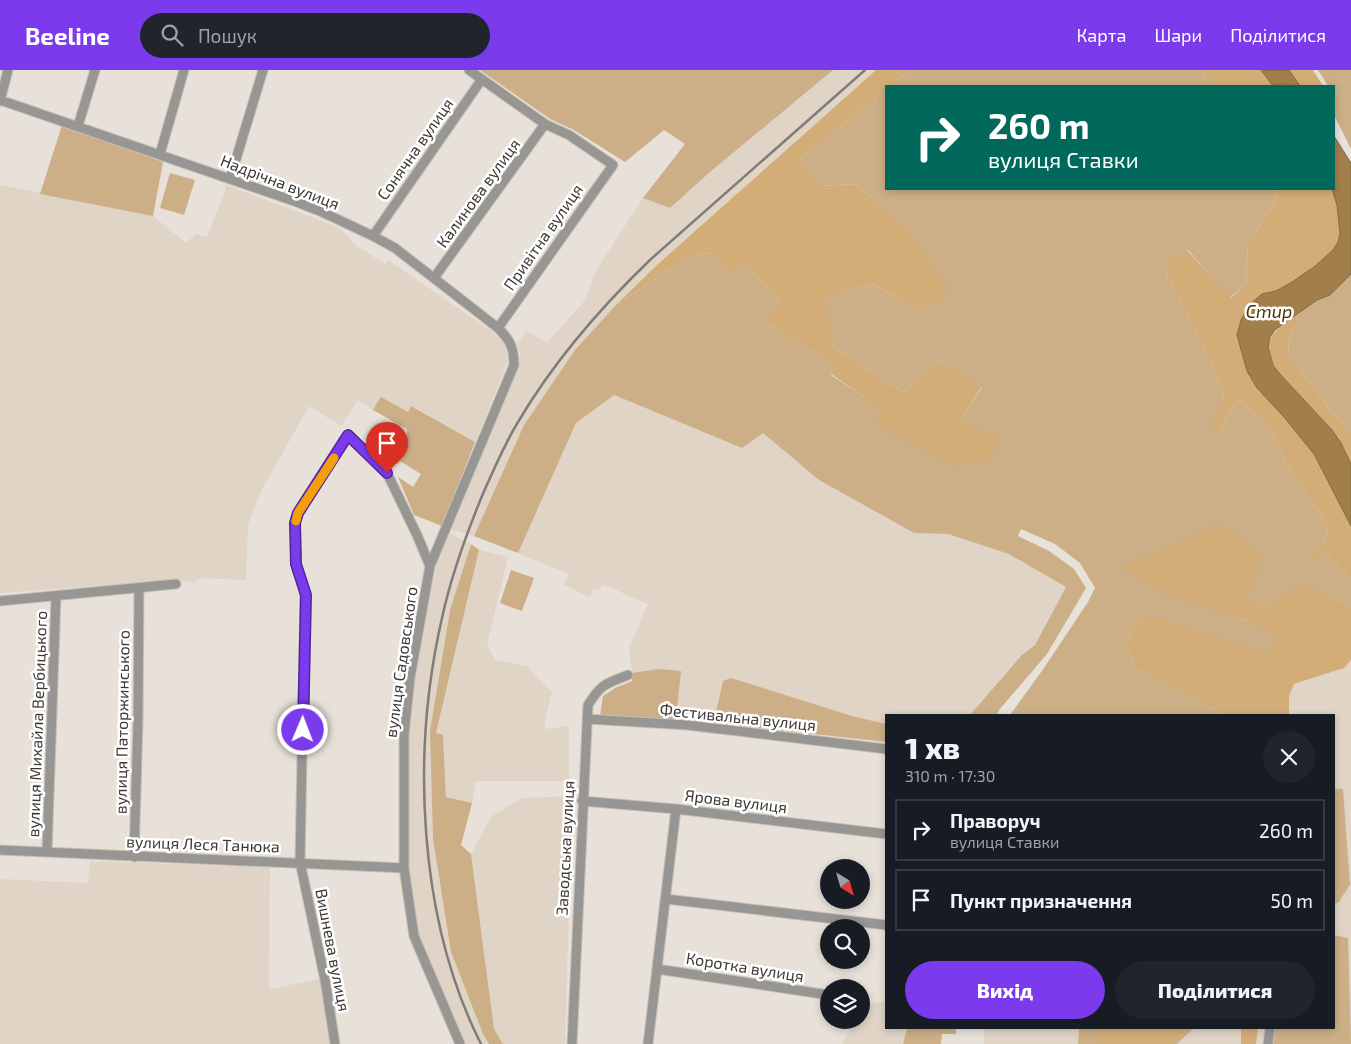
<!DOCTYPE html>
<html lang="uk">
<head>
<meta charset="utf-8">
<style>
  :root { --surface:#171b24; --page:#20242c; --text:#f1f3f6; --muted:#9ea1a6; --line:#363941; --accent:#7c3aed }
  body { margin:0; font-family:"Exo 2",sans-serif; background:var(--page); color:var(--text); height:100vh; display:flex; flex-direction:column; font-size:19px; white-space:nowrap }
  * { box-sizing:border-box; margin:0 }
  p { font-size:16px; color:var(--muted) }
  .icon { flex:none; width:28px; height:28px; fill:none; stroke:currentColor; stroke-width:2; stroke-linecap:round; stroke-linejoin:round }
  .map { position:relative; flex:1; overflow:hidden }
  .drawer { position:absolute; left:885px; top:644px; width:450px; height:315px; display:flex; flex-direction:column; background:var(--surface); border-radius:0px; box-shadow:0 2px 8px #0003 }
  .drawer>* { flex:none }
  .top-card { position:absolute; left:885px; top:15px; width:450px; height:105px; border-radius:0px; box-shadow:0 2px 8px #0003; background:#00695c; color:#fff; overflow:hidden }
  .needle { width:32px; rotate:143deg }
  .fabs { position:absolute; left:820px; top:789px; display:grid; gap:10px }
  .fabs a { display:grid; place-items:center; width:50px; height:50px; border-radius:50%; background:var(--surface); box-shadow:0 2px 8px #0003; font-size:25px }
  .pin { position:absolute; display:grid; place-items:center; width:42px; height:42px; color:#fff; margin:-51px -21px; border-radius:50% 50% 50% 0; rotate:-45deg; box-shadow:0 0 5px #0007 }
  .pin .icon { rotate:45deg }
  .me { position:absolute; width:55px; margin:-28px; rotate:1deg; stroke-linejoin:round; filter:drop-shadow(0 0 4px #0008) }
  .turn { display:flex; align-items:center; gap:18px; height:105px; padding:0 20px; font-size:22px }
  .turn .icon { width:65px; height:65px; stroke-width:2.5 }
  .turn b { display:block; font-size:35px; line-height:42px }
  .round { display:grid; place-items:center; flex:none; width:52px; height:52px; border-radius:26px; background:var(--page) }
  .head { display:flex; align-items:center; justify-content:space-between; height:85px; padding:0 20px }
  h1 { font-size:30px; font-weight:800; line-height:38px }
  .cta { display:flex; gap:10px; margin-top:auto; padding:10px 20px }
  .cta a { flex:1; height:58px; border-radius:30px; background:var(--accent); color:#fff; font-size:20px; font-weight:800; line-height:58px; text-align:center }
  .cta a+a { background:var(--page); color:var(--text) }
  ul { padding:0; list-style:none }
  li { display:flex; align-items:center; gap:15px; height:62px; margin:0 10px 8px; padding:0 10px; border:2px solid var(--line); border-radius:0px }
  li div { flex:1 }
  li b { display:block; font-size:19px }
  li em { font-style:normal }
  header { display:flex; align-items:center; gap:30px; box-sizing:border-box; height:70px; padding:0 25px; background:var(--accent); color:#fff }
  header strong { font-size:24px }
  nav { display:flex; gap:28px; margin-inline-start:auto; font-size:18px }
  .search { width:350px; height:45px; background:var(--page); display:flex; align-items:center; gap:12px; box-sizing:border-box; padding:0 18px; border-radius:28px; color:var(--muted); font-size:19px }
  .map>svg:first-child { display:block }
</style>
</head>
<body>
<header>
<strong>Beeline</strong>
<div class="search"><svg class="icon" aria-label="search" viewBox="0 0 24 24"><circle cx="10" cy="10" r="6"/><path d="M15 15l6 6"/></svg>Пошук</div>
<nav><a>Карта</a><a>Шари</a><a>Поділитися</a></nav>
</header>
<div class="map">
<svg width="1351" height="974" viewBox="0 0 1351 974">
  <rect width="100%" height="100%" fill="#e7e1d9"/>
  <path fill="#dfd4c6" d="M 833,0 L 876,0 L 658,194 L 616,235 L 575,280 L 524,355 L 474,466 L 451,460 L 518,297 L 520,284 L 517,274 L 527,261 L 547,273 L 586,229 L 595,202 L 643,128 L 670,138 L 710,102 Z
    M 0,115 L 153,146 L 186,173 L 196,164 L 207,167 L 227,115 L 340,158 L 354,174 L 385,194 L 388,190 L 490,260 L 504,273 L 509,289 L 475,372 L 412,336 L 408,342 L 381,328 L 373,340 L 358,330 L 341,356 L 309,336 L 260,423 L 248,454 L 246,510 L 200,508 L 194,513 L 178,510 L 0,523 Z
    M 613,325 L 742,378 L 763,363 L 819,410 L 914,463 L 948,464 L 1009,484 L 1066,517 L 1035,575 L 1022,585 L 970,645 L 886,645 L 886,654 L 852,646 L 723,611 L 716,642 L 677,638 L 658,599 L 632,603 L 629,578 L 648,534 L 602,514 L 598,521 L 593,519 L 590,527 L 564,515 L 568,504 L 518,483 L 576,353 Z
    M 449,463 L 471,474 L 450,540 L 430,661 L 433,769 L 451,882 L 483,964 L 489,974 L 465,974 L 419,865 L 408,798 L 409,665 L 415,608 L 437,492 Z
    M 479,480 L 508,487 L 487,575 L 495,590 L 527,596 L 552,622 L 545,650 L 545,659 L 569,656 L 569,711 L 476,711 L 472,733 L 446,727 L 443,665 L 436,663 Z
    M 1351,590 L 1351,974 L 1273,974 L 1275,958 L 1334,958 L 1334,645 L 1289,645 L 1289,616 L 1344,598 Z
    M 572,726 L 565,974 L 503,974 L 494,959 L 471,784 L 491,747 L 522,728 Z
    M 90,791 L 270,797 L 269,919 L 320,909 L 331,974 L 0,974 L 0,809 L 88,813 Z
    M 875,932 L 886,932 L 886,958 L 907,958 L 903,974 L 842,974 L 856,950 L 861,950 L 861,941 Z
    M 984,958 L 1266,958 L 1263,974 L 984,974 Z"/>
  <path fill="#ccaf86" d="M 480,0 L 833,0 L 710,102 L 670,138 L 643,128 L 685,74 L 664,60 L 625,92 L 574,60 L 550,49 Z
    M 909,0 L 1204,0 L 1207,16 L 889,16 Z
    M 1318,0 L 1351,0 L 1351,79 L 1334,45 L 1334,16 L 1328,16 Z
    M 886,19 L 886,119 L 1277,119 L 1274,134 L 1248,174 L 1246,213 L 1230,228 L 1188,180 L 1165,191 L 1168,207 L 1213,297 L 1224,324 L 1219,337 L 1219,365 L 1226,347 L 1240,330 L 1269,357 L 1290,400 L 1323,448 L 1328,459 L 1324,475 L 1315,483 L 1308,485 L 1326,484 L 1351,509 L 1351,537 L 1320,520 L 1269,537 L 1247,528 L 1218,456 L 1122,497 L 1277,565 L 1269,585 L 1164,549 L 1140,549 L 1125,573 L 1137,600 L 1224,645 L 1010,645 L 1044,598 L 1088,532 L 1095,518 L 1080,493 L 1055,474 L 1021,459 L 1018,466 L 1049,481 L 1074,499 L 1086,518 L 1047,584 L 999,640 L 997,645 L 970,645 L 1022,585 L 1035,575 L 1066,517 L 1009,484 L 948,464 L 914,463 L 819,410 L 763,363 L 742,378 L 614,325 L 576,353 L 518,483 L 474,466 L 524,355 L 575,280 L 616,235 L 688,187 L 711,182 L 731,204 L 744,192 L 780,233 L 764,251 L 836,296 L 831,305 L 883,339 L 877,353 L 961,350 L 982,317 L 941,291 L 903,322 L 834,277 L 824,227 L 873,214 L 921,241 L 948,224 L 912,163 L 856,114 L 821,116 L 801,89 Z
    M 62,55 L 163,92 L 153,146 L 40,124 Z
    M 170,103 L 195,110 L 184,145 L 160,138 Z
    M 1351,204 L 1351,363 L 1328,338 L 1300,299 L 1289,289 L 1288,271 L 1297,253 L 1297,245 L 1317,230 L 1330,225 Z
    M 381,327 L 408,342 L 411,336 L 475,372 L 442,456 L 414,445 L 398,407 L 413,417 L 421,404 L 400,391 L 398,394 L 392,390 L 407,367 L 407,359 L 373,340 Z
    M 471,474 L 479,480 L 436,663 L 443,665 L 446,727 L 472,733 L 461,775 L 471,784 L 494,959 L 503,974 L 489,974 L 483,964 L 451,882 L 433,769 L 430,661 L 450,540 Z
    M 511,500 L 534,508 L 522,541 L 500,533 Z
    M 658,599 L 681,601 L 677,638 L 716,642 L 723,611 L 731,608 L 852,646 L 886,654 L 886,672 L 687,650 L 600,646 L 603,626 L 615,618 L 632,611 L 632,603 Z
    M 1334,719 L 1343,719 L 1350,815 L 1338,833 L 1334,833 Z
    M 1334,865 L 1348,868 L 1351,974 L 1273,974 L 1275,958 L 1334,958 Z
    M 907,958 L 956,958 L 956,964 L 942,964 L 941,974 L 903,974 Z
    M 1079,958 L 1194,958 L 1177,974 L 1078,974 Z"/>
  <path fill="#d3ad78" d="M 876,0 L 909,0 L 889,16 L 886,16 L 886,19 L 801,89 L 821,116 L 856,114 L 912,163 L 949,224 L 921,241 L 873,214 L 825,227 L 834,277 L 903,322 L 941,291 L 982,316 L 961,350 L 998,367 L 991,390 L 954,395 L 876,353 L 882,339 L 831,304 L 836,296 L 764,251 L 780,233 L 744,192 L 731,204 L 711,182 L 688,187 L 616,235 L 658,194 Z
    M 1204,0 L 1261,0 L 1273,16 L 1207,16 Z
    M 1289,0 L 1313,0 L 1323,16 L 1300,16 Z
    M 1277,119 L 1332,119 L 1337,135 L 1340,164 L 1338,172 L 1333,180 L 1314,197 L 1292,212 L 1276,221 L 1262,224 L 1249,235 L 1241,250 L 1244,289 L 1247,301 L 1257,318 L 1284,347 L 1314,384 L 1351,456 L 1351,509 L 1326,484 L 1314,490 L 1307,485 L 1315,483 L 1324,475 L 1328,459 L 1323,448 L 1290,400 L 1269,357 L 1240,330 L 1226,347 L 1219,365 L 1211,356 L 1224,324 L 1213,297 L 1168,207 L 1165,191 L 1187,180 L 1231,228 L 1246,213 L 1248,174 L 1274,134 Z
    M 1297,245 L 1297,253 L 1288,271 L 1289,288 L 1300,299 L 1328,338 L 1351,363 L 1351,394 L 1341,373 L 1332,360 L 1278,302 C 1256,273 1273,261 1297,245 Z
    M 1218,455 L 1262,484 L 1247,528 L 1269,537 L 1299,515 L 1320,520 L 1351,537 L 1351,590 L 1344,598 L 1294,614 L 1289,626 L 1289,645 L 1224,645 L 1137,600 L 1125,573 L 1140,549 L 1164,549 L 1269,584 L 1276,565 L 1241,549 L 1171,526 L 1121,497 Z
    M 1096,958 L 1189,958 L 1172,972 L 1173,974 L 1101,974 L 1095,960 Z
    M 1241,958 L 1258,958 L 1256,974 L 1241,974 Z"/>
  <path fill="#a27e4a" stroke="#836944" d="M 1261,0 L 1289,0 L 1300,16 L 1273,16 Z
    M 1334,66 L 1351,93 L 1351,204 L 1330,225 L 1317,230 L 1275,260 L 1270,267 L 1268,277 L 1273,295 L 1278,302 L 1332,360 L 1341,373 L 1351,394 L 1351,456 L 1314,384 L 1284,347 L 1257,318 L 1247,301 L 1237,265 L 1241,250 L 1249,235 L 1262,224 L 1276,221 L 1292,212 L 1314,197 L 1333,180 L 1338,172 L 1340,164 L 1337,135 L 1332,119 L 1334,119 Z"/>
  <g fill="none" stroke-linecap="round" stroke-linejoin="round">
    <g stroke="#c5bfb8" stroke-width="11">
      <path id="minor" d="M 469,0 L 545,54 L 569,65 L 613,95 L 498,258
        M 0,30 L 294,131 L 322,142 L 373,166 L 395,178 L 498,258 C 510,270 514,277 514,295 L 430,496 L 410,608 L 404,665 L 404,798 L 414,866 L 460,974
        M 0,31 L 8,0
        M 78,56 L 95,0
        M 160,84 L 184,0
        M 230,109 L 263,0
        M 373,166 L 482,9
        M 434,208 L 545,54
        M 0,531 L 176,514
        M 587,649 L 687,655 L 886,679
        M 582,731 L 676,739 L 886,764
        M 0,780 L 404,798
        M 47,782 L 56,527
        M 134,787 L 138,652 L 139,518
        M 666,829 L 886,855
        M 657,899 L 829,925
        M 335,974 L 325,910 L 300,792 L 305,525 L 296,495 L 295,453 L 298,443 L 348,365 L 387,403 L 417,465 L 430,496
        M 572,974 L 588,635 C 601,614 605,614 628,605
        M 648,974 L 676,739
        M 1268,974 L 1270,958"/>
    </g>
    <use href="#minor" stroke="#989692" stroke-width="9"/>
    <path stroke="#807c77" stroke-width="2.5" d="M 481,974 C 418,849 411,683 442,548 C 451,506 466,465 482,426 C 493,401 504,375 518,352 C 554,291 600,238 651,189 L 865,0"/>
  </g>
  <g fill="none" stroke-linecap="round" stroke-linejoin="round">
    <g stroke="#51269a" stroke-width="12">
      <path id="route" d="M 303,660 L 306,525 L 296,494 L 295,453 L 298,443 L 348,365 L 387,403"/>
    </g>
    <use href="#route" stroke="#7c3aed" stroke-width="9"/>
    <path stroke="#f59e0b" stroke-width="9" d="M 296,451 L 298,443 L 334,388"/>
  </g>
  <g text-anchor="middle" stroke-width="5" stroke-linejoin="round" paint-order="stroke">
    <g font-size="16" fill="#3c3936" stroke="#fff">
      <text transform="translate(415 79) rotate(-55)" y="6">Сонячна вулиця</text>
      <text transform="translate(280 112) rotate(21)" y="6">Надрічна вулиця</text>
      <text transform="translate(478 123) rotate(-54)" y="6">Калинова вулиця</text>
      <text transform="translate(543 167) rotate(-55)" y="6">Привітна вулиця</text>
      <text transform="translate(401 592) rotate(-82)" y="6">вулиця Садовського</text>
      <text transform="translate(738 647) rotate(6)" y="6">Фестивальна вулиця</text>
      <text transform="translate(122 652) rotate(-89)" y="6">вулиця Паторжинського</text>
      <text transform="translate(37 654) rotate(-88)" y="6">вулиця Михайла Вербицького</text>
      <text transform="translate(736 731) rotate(7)" y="6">Ярова вулиця</text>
      <text transform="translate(203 774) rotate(2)" y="6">вулиця Леся Танюка</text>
      <text transform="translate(565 778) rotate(-87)" y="6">Заводська вулиця</text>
      <text transform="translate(333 880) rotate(79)" y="6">Вишнева вулиця</text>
      <text transform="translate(745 897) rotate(9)" y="6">Коротка вулиця</text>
    </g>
    <g font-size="18" font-style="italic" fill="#4a3003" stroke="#fff">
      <text x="1269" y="248">Стир</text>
    </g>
  </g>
</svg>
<div class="fabs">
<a><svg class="needle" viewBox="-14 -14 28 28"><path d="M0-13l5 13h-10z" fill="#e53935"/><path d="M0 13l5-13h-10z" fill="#9ea1a6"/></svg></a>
<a><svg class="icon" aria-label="search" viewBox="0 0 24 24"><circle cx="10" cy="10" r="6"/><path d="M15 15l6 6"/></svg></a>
<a><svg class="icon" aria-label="layers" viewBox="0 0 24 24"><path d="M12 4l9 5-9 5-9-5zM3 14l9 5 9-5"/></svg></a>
</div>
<div class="pin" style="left:387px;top:403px;background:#d93025"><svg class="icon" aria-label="arrive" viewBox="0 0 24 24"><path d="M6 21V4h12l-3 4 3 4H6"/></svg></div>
<svg class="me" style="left:303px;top:660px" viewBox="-20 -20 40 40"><circle r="17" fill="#7c3aed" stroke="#fff" stroke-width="3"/><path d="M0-11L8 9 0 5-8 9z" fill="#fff"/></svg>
<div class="top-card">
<div class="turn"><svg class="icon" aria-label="right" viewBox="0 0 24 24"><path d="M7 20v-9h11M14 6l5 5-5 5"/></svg><div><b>260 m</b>вулиця Ставки</div></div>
</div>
<section class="drawer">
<div class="head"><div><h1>1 хв</h1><p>310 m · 17:30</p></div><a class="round"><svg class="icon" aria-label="close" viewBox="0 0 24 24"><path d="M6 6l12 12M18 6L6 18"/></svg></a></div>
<ul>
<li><svg class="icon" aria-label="right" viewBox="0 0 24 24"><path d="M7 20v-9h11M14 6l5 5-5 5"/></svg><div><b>Праворуч</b><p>вулиця Ставки</p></div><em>260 m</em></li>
<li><svg class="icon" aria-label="arrive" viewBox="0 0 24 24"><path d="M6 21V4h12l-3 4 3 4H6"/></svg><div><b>Пункт призначення</b></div><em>50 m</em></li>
</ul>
<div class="cta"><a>Вихід</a><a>Поділитися</a></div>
</section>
</div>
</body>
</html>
